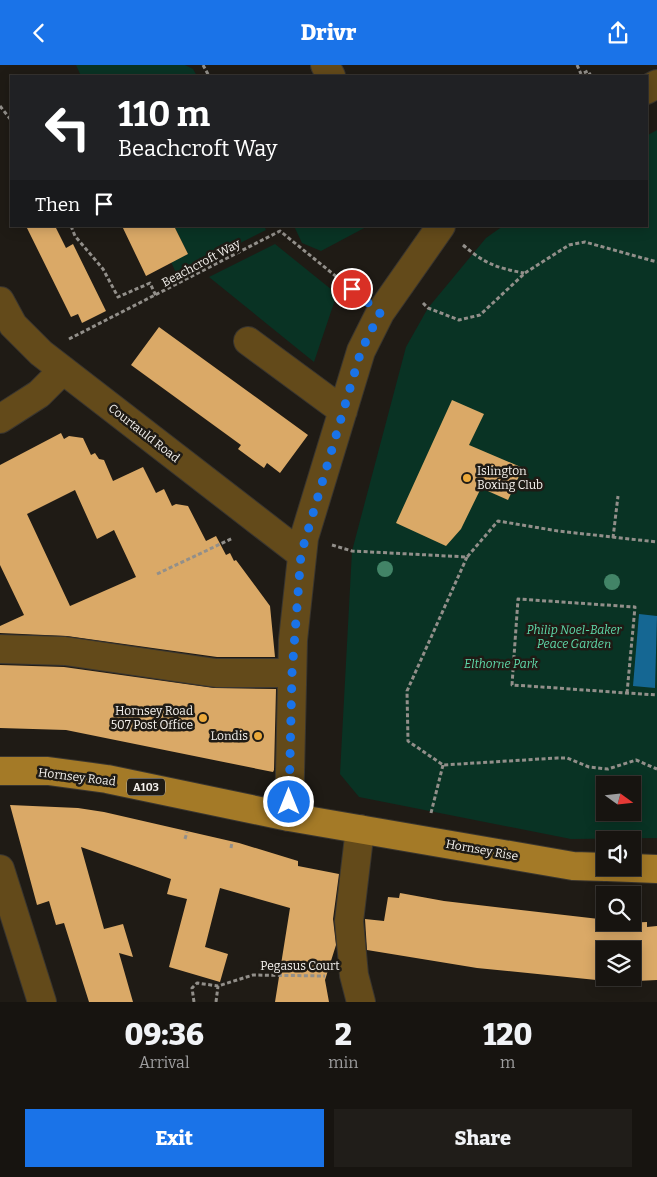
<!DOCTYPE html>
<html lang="en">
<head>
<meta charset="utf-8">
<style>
  :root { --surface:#171410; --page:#201d19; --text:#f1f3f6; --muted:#9e9e9f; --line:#363330; --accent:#1a73e8 }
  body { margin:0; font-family:Bitter,serif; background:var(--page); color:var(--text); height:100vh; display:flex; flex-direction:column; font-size:19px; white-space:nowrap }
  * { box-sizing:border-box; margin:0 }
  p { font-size:16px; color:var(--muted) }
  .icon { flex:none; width:28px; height:28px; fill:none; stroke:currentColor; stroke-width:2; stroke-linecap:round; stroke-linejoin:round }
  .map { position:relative; height:937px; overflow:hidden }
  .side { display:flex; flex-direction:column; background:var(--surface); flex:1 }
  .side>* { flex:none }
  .top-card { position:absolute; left:10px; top:10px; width:638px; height:152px; border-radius:0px; box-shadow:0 2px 12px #0003,0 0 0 1px var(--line); background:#202124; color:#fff; overflow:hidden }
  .needle { width:32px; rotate:105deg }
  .buttons { position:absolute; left:596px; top:711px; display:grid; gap:10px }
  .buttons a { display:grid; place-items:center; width:45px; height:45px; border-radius:0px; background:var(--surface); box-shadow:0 2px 12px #0003,0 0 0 1px var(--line); font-size:25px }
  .pin { position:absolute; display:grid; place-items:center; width:42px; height:42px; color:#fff; margin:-21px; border:2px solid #fff; border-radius:50%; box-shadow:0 1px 5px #0007 }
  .me { position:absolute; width:55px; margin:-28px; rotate:0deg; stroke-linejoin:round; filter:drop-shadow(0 0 4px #0008) }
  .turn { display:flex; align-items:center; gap:18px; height:105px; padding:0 25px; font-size:22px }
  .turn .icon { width:65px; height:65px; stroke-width:2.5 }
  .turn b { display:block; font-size:35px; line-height:42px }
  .then { display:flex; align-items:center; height:48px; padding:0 25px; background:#0003; gap:10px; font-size:19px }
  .eta { display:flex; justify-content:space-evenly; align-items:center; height:85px; text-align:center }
  .eta b { font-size:30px; font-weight:800; line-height:35px }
  .action { display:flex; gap:10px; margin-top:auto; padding:10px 25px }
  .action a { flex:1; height:58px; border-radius:0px; background:var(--accent); color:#fff; font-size:20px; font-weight:800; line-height:58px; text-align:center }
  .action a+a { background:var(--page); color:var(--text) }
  header { display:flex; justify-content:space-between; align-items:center; height:65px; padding:0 25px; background:var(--accent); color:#fff; font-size:22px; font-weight:800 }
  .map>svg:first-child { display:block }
</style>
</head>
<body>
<header><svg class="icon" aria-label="back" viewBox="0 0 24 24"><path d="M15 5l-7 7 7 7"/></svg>Drivr<svg class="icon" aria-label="share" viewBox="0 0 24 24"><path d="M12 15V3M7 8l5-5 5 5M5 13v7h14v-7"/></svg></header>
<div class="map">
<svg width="657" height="937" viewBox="0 0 657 937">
  <rect width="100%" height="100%" fill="#1f1b15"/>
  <path fill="#093324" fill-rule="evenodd" d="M 76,0 L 185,0 L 193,4 L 197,11 L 81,11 Z
    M 657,65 L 657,773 L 571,774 L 359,732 L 340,709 L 352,486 L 406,282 L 428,243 L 486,173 L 503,161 L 646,161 L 646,71 ZM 605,720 L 632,720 L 632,748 L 605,748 Z
    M 174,161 L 264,161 L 266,165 L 177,210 L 171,197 L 188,189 Z
    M 294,161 L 368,161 L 321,186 L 302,178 Z
    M 275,179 L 337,229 L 314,297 L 209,212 Z"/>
  <path fill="#156793" d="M 639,549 L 657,551 L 655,623 L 633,621 Z"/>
  <path fill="#daa967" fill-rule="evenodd" d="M 26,161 L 55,161 L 66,183 L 73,179 L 106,246 L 82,258 L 78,249 L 71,252 Z
    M 122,161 L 174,161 L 188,189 L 146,211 Z
    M 159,262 L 308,370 L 280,408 L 267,398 L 264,403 L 238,384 L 241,380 L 131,300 Z
    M 452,335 L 484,349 L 469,380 L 523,403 L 508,435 L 481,423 L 461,464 L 446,481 L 396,458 Z
    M 61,368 L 64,374 L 69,371 L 83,373 L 91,390 L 95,388 L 99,394 L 104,395 L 113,416 L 143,402 L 156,428 L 164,424 L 172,441 L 176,439 L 188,441 L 206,476 L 216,471 L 226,490 L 230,488 L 234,496 L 236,495 L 270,541 L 275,592 L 217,592 L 67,571 L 0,568 L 0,561 L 24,550 L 0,500 L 0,400 ZM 75,425 L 97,474 L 114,465 L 136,512 L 70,541 L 27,449 Z
    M 0,600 L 64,602 L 214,623 L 276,624 L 274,705 L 273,707 L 66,665 L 0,663 Z
    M 10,740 L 78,743 L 104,747 L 239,778 L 298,796 L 298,801 L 339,809 L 333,854 L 336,880 L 325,915 L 329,937 L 275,937 L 290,843 L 220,823 L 205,882 L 228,889 L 220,917 L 169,902 L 187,834 L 167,829 L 171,814 L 81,782 L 104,864 L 123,859 L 133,892 L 119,888 L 133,937 L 89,937 L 64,858 L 56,860 L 49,836 L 37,840 Z
    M 400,828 L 444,836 L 599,854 L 598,859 L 647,857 L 647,862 L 657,861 L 657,915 L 616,917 L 567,912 L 477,903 L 367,885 L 365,854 L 384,856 L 388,832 L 399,833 ZM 605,885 L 632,885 L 632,912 L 605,912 Z"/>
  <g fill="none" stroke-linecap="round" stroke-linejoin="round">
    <g stroke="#39352f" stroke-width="30">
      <path id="minor" d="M 325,0 L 331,11
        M 646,25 L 657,19
        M 0,236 L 13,260 L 41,288 L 301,489
        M 248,276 L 343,346
        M 0,354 L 39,329 L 63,305
        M 0,584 L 65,586 L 216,608 L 292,608
        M 289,752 L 293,575 L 304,473 L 361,286 L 380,248 L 441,161
        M 360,764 L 349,856 L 354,910 L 361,937
        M 0,804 L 42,937"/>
    </g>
    <g stroke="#39352f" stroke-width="30">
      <path id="major" d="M 0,706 L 48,706 L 107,714 L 289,752 L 573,801 L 605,802
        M 607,802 L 657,804"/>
    </g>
    <path stroke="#928f8a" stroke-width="3" stroke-dasharray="4 2.5" stroke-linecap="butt" d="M 203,0 L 209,11
      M 577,0 L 581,9 L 588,6 L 591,11
      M 0,41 L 11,55
      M 71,161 L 75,171 L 103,204 L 118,232 L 150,218 L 156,231
      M 463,180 C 485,199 497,203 524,208
      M 423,238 L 428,243 L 459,255 L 480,250 L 525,208 L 569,180 L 585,177 L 657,197
      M 69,274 L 280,166 L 359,230
      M 613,473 L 618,431
      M 332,480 L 352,486 L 467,492 L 498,456 L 558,466 L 657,477
      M 467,492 L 407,626 L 408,676 L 443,700 L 557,693 L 567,693 L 589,702 L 608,704 L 636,695 L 657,704
      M 157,509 L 233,473
      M 627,628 L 635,542 L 518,534 L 512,620 C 560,623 609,627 657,630
      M 431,748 L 443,700
      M 185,774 L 187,767
      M 231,783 L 232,777
      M 194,937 L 192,923 L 197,918 L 218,921 L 253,910 L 325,911
      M 216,937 L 218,921"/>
    <use href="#minor" stroke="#634a1a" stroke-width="28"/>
    <use href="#major" stroke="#a47a27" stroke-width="28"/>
  </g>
  <g fill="#428467">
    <circle cx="385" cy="504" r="8"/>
    <circle cx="612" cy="517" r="8"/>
  </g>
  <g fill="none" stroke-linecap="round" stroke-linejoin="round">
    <path stroke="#1a73e8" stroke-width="9" stroke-dasharray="0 16.2" d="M 289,737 L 292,608 L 301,489 L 361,286 L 380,248 L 352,224"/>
  </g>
  <g fill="#eca93a" stroke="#1f1b15" stroke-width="2">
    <circle cx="467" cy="413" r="5"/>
    <circle cx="203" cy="653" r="5"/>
    <circle cx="258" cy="671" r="5"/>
  </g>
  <g text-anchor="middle" stroke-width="5" stroke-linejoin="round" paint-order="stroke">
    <rect fill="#1f1b15" stroke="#b5b2ad" stroke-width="1" x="127" y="713.5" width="38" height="17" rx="4"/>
    <g font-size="11" font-weight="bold" fill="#f5f2ee">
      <text x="146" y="726">A103</text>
    </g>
    <g font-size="12" fill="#f5f2ee" stroke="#1f1b15">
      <text transform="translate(201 198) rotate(-28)" y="4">Beachcroft Way</text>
      <text transform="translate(144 368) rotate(38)" y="4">Courtauld Road</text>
      <text transform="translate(77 712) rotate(7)" y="4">Hornsey Road</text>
      <text transform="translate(482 785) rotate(10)" y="4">Hornsey Rise</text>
      <text x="300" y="905">Pegasus Court</text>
    </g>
    <g font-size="12" fill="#f5f2ee" stroke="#1f1b15" text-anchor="end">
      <text x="477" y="410" text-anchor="start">Islington<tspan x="477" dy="14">Boxing Club</tspan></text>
      <text x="193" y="650">Hornsey Road<tspan x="193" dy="14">507 Post Office</tspan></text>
      <text x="248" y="675">Londis</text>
    </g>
    <g font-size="12" font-style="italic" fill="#5fdaaa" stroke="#1f1b15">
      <text x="574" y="569">Philip Noel-Baker<tspan x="574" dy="14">Peace Garden</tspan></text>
      <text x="501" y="603">Elthorne Park</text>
    </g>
  </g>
</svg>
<div class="buttons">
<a><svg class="needle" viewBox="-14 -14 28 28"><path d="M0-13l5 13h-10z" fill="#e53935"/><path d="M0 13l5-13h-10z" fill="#9e9e9f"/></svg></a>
<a><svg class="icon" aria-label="sound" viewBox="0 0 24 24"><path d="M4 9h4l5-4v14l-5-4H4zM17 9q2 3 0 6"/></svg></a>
<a><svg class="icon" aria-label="search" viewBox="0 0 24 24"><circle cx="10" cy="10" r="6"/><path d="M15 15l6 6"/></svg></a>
<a><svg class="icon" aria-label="layers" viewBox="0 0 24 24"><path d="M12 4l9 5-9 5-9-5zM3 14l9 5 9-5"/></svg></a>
</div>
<div class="pin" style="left:352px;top:224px;background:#d93025"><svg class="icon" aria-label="arrive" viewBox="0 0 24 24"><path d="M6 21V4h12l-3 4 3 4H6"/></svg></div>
<svg class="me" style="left:289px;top:737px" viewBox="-20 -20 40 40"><circle r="17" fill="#1a73e8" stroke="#fff" stroke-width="3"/><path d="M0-11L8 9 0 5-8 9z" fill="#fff"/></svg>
<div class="top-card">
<div class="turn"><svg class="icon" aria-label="left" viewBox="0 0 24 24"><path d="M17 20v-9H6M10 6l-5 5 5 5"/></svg><div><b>110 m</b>Beachcroft Way</div></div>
<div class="then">Then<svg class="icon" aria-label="arrive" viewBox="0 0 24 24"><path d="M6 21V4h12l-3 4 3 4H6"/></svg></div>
</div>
</div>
<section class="side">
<div class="eta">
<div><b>09:36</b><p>Arrival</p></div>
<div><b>2</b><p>min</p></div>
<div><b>120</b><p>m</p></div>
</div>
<div class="action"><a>Exit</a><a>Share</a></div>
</section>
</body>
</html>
